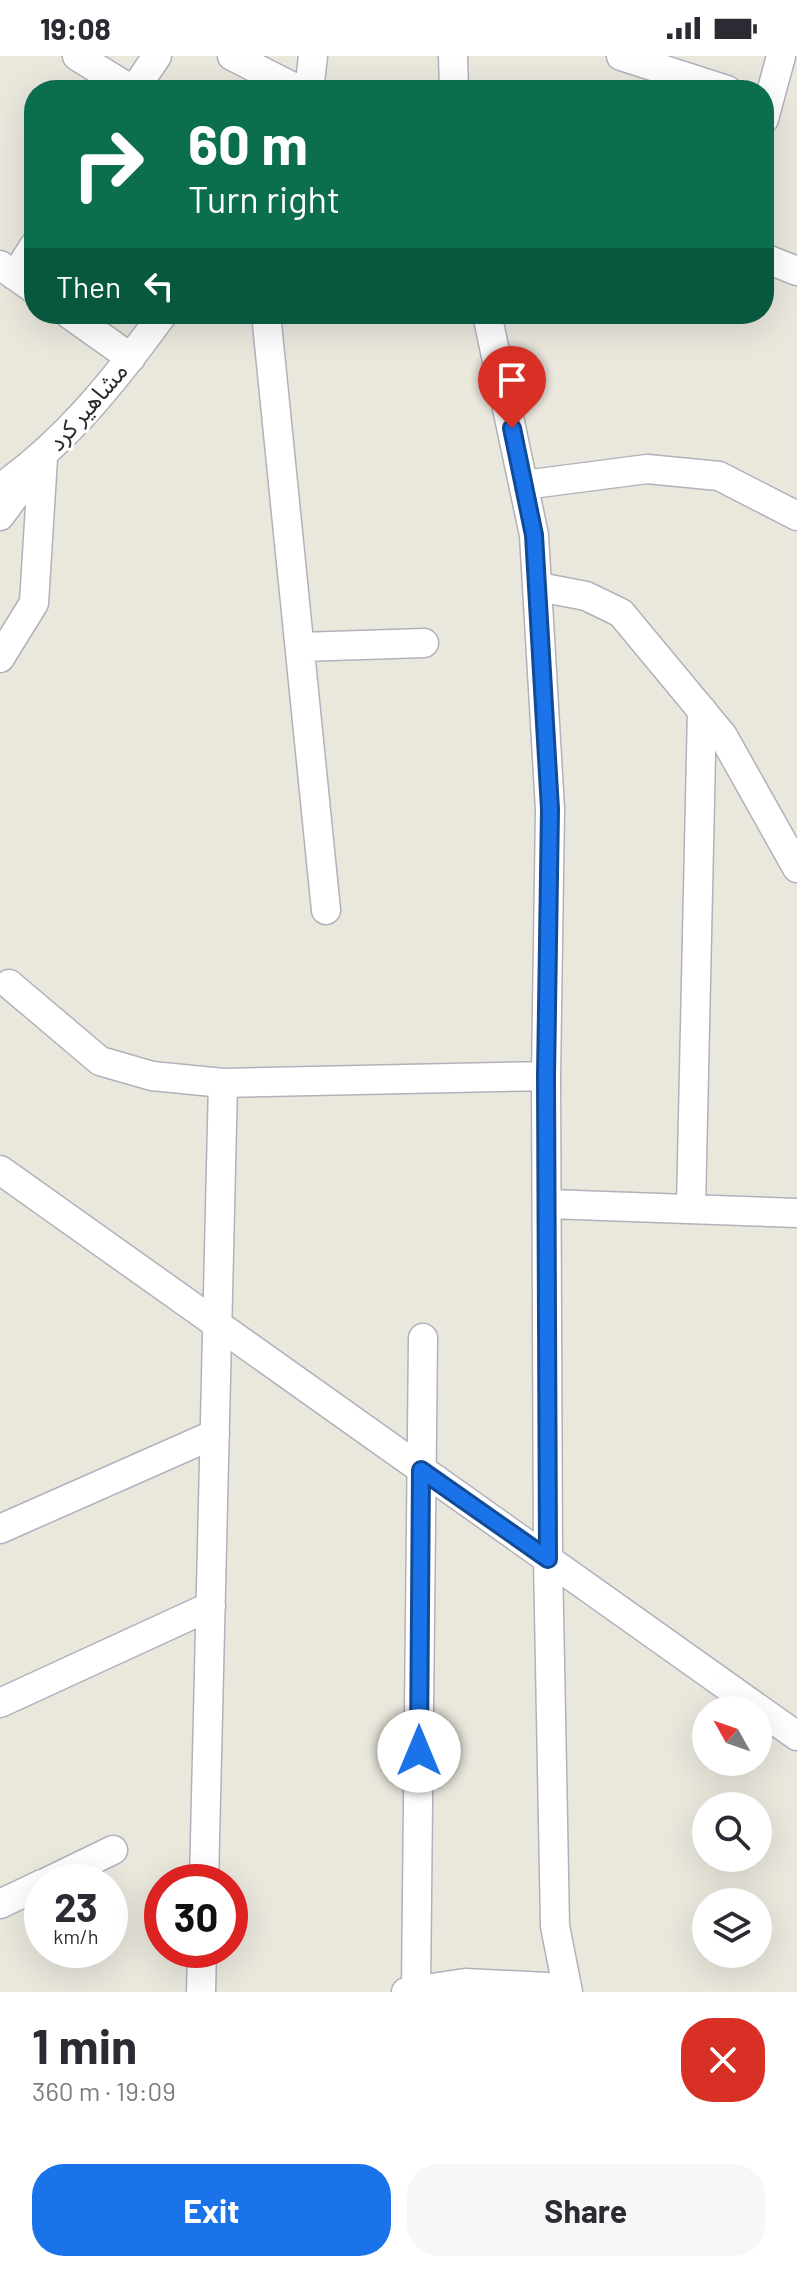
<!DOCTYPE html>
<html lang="en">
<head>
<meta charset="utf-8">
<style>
  :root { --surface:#fff; --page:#f7f7f7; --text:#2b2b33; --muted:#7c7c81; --accent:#1a73e8 }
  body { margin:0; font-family:Barlow,"Noto Sans Arabic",sans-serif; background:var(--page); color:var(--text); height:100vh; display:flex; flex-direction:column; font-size:30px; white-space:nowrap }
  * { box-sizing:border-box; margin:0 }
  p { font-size:26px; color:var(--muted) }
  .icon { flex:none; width:44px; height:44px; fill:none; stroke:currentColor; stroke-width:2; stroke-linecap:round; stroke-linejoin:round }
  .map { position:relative; height:1936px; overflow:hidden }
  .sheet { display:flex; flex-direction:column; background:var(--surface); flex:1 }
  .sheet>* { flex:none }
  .top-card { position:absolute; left:24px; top:24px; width:750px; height:244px; border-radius:32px; box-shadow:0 8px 32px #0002; background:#0b6e4f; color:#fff; overflow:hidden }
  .needle { width:52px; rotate:310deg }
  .tools { position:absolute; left:692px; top:1640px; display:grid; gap:16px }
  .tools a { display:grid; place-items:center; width:80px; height:80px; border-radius:50%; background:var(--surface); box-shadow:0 8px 32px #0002; font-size:40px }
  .speed { position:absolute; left:24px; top:1808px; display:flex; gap:16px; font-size:40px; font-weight:700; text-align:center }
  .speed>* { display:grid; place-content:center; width:104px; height:104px; border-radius:50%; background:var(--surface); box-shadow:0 8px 32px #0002; line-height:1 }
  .speed small { font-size:20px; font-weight:400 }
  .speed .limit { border:12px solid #d22; background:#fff; color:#111 }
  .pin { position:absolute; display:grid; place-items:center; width:68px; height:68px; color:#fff; margin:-82px -34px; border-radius:50% 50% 50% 0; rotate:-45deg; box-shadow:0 0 8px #0007 }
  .pin .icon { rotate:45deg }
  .me { position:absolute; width:88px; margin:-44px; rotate:0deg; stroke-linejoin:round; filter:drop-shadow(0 0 6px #0008) }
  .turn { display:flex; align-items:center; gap:28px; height:168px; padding:0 32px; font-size:36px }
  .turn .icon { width:104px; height:104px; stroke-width:2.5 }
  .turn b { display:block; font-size:56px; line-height:68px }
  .then { display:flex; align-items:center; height:76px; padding:0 32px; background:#0003; gap:16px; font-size:30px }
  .round { display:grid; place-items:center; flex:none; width:84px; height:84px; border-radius:32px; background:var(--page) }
  .overview { display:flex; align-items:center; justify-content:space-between; height:136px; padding:0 32px }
  h1 { font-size:48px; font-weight:700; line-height:60px }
  .cta { display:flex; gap:16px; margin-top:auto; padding:16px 32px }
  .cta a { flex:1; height:92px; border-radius:32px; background:var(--accent); color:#fff; font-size:32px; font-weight:700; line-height:92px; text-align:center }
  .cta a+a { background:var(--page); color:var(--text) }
  .status { display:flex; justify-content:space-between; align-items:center; height:56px; padding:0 40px; background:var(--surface); direction:ltr }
  .status svg { height:22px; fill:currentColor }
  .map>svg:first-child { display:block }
</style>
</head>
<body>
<div class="status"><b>19:08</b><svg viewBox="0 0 49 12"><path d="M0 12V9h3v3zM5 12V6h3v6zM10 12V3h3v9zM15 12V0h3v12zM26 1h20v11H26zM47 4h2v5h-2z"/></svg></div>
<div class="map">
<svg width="797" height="1936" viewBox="0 0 797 1936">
  <rect width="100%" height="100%" fill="#eae8dd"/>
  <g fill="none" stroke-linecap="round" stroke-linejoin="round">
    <g stroke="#b1b1bc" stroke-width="31">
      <path id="minor" d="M 77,0 L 132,34
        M 232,0 L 299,34
        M 453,0 L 454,34
        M 621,0 L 727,34
        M 134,34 L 157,0
        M 309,34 L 313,0
        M 764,63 L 781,0
        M 764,202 L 797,215
        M 0,209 L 34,233
        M 15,220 L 34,190
        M 69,258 L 131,302
        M 266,258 L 326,854
        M 487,258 L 534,479 L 550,753 L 546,1020 L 548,1503 L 555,1870 L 568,1936
        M 524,429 L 647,413 L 719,420 L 797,460
        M 0,432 C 67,385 115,324 163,258
        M 0,460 L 28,422
        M 539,531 L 586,540 L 621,557 L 723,680 L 797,812
        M 300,591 L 424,587
        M 0,602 L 34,547 L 43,402
        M 9,928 L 100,1005 L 152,1020 L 223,1027 L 546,1020
        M 0,1114 L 797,1680
        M 548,1148 L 797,1157
        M 691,1151 L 702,654
        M 0,1473 L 215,1378
        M 0,1647 L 211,1550
        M 47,1826 L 113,1794
        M 204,1826 L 223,1027
        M 0,1848 L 42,1828
        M 416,1934 L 423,1282
        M 201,1936 L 202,1894
        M 406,1936 L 465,1927 L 567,1932"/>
    </g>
    <use href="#minor" stroke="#fff" stroke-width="28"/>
  </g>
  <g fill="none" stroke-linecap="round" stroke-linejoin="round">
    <g stroke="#114b97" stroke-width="20">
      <path id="route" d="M 419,1695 L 421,1414 L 548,1503 L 546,1020 L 550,753 L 534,479 L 512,372"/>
    </g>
    <use href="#route" stroke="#1a73e8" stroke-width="14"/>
  </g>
  <g text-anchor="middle" stroke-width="6" stroke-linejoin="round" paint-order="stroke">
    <g font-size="24" fill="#2a2a2a" stroke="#fff">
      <text transform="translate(88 351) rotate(-49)" y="8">مشاهیر کرد</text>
    </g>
  </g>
</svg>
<div class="tools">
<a><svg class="needle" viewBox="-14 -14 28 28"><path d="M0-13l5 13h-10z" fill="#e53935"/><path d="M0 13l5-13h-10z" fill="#7c7c81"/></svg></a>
<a><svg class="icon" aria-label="search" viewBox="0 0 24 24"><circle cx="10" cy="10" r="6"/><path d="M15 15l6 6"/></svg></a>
<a><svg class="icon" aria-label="layers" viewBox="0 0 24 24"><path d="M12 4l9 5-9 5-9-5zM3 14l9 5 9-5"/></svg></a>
</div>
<div class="speed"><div>23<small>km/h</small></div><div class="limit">30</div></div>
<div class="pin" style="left:512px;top:372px;background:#d93025"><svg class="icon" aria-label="arrive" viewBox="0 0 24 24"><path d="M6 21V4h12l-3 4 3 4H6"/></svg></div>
<svg class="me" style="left:419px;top:1695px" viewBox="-20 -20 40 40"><circle r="19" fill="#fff"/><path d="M0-13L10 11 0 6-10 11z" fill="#1a73e8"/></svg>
<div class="top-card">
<div class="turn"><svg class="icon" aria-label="right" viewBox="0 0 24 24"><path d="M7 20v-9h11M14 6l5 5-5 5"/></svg><div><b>60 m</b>Turn right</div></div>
<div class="then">Then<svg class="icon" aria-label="left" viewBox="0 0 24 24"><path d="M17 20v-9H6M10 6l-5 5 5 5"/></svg></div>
</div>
</div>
<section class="sheet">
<div class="overview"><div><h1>1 min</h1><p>360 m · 19:09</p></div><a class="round" style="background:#d93025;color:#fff"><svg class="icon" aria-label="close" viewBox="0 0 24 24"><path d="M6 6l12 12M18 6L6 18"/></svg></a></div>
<div class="cta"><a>Exit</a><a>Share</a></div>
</section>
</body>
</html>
